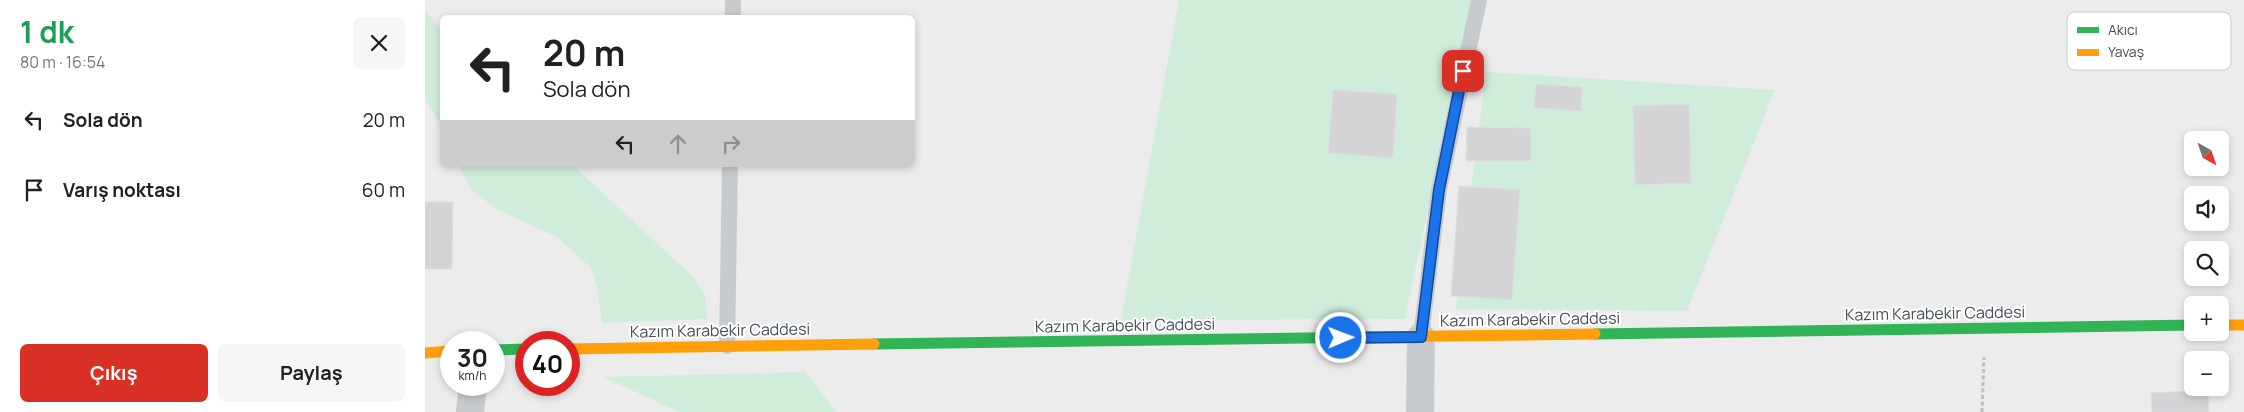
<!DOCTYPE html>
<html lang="tr">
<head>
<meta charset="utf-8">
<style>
  :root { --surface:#fff; --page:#f6f6f6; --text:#202124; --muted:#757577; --accent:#d93025 }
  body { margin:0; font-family:Manrope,sans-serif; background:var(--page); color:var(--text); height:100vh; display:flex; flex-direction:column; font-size:19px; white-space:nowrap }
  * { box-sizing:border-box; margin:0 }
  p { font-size:16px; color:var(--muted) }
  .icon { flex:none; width:28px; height:28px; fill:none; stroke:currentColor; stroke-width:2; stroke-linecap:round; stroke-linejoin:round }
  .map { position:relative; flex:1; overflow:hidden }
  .drawer { display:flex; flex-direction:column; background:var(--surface); width:425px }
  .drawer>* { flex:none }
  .guide { position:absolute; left:15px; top:15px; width:475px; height:152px; border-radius:8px; box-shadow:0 2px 8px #0003; background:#fff; color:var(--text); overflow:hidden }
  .needle { width:32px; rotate:140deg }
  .buttons { position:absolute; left:1759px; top:131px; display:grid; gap:10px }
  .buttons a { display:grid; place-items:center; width:45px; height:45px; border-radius:8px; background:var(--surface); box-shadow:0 2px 8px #0003; font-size:25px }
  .speed { position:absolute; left:15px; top:331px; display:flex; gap:10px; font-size:25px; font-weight:700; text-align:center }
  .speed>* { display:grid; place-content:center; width:65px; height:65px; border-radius:50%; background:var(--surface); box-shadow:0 2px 8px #0003; line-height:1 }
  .speed small { font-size:12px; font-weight:400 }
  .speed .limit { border:8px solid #d22; background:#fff; color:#111 }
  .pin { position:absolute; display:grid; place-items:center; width:42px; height:42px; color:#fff; margin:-21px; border-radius:10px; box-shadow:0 2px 8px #0006 }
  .me { position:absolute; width:55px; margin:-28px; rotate:89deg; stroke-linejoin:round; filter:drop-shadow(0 0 4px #0008) }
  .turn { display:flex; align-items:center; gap:18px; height:105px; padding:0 20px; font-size:22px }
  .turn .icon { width:65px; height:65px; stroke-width:2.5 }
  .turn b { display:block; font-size:35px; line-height:42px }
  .lanes { display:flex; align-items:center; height:48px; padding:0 20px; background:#0003; justify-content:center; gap:25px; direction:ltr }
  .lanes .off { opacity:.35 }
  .round { display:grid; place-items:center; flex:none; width:52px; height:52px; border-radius:8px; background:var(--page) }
  .overview { display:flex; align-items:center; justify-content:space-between; height:85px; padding:0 20px }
  h1 { font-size:30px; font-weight:700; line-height:38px; color:#1e9e55 }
  .cta { display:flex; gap:10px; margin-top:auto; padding:10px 20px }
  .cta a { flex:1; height:58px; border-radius:8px; background:var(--accent); color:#fff; font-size:20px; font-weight:700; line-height:58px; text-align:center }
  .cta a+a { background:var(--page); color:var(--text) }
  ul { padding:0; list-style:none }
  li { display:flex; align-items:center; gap:15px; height:70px; padding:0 20px }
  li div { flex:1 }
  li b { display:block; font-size:19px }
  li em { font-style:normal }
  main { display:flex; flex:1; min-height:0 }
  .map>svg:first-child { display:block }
</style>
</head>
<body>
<main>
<section class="drawer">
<div class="overview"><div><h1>1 dk</h1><p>80 m · 16:54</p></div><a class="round"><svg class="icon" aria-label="close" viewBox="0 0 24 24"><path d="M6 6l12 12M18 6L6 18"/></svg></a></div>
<ul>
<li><svg class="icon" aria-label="left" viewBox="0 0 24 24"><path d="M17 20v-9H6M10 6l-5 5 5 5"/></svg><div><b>Sola dön</b></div><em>20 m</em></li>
<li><svg class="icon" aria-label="arrive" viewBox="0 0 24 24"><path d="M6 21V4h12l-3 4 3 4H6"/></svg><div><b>Varış noktası</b></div><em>60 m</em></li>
</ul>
<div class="cta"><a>Çıkış</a><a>Paylaş</a></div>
</section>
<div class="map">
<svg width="1819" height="412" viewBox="0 0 1819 412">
  <rect width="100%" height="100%" fill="#edecec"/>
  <path fill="#d0eddc" d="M 754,0 L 1047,0 L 980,319 L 696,320 Z
    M 0,10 L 17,31 L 17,126 L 0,100 Z
    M 1061,72 L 1350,90 L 1262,311 L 1031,309 Z
    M 33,165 L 148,165 L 267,276 L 280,295 L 283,319 L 177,323 L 172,287 L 166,268 L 132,237 L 71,209 L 47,190 Z
    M 380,372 L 412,412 L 254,412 L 178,377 Z"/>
  <path fill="#d4d4d6" stroke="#dededf" d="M 1111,84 L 1157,87 L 1156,111 L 1109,108 Z
    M 908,90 L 972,94 L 968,158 L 903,153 Z
    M 1264,104 L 1266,183 L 1210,185 L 1208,106 Z
    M 1042,127 L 1106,128 L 1106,161 L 1041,161 Z
    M 1034,186 L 1095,190 L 1087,300 L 1026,296 Z
    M 0,202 L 28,202 L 27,269 L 0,269 Z
    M 1783,390 L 1784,412 L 1727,412 L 1726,393 Z"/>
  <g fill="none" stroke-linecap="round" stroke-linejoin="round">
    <path stroke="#b5c2be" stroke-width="3" stroke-dasharray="4 2.5" stroke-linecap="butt" d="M 1557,412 L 1559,357"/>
    <path stroke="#c8cbcd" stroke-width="16" d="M 308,18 L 308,0
      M 996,337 L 1014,190 L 1054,0
      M 302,346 L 305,165"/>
    <path stroke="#c8cbcd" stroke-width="28" d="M 45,412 L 48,385
      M 995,412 L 996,337"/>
    <path stroke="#30b455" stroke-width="11" d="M 1170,334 L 1768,325
      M 449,344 L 947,337
      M 69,350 L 101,349"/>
    <path stroke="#ff9f0a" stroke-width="11" d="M 1795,325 L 1819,325
      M 947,337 L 1170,334
      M 144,349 L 449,344
      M 0,353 L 26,351"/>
  </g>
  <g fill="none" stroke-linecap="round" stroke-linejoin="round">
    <g stroke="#114b97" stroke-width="12">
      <path id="route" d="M 916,338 L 996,337 L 1014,190 L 1038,71"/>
    </g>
    <use href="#route" stroke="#1a73e8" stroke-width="9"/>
  </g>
  <g text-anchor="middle" stroke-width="4" stroke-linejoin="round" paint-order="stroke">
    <g font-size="16" fill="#444e58" stroke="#fff">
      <text transform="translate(1510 313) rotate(-1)" y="6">Kazım Karabekir Caddesi</text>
      <text transform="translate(1105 319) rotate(-1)" y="6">Kazım Karabekir Caddesi</text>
      <text transform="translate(700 325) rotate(-1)" y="6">Kazım Karabekir Caddesi</text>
      <text transform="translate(295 330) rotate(-1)" y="6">Kazım Karabekir Caddesi</text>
    </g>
  </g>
  <rect x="1642" y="12" width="164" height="58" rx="8" fill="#fff" stroke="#c7cacd" stroke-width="1"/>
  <rect x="1652" y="27" width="22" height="6" fill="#30b455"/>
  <rect x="1652" y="49" width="22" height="7" fill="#ff9f0a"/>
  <g font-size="14" fill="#444e58">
    <text x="1683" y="35">Akıcı</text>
    <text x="1683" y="57">Yavaş</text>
  </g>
</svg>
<div class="buttons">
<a><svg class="needle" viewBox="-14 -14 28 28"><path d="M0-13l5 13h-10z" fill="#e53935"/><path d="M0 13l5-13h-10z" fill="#757577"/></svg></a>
<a><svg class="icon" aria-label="sound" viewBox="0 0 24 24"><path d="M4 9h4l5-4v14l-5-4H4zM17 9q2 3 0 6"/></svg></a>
<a><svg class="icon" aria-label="search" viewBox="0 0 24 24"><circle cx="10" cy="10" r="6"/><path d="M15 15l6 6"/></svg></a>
<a>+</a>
<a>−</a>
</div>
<div class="speed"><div>30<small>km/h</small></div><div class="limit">40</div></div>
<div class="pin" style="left:1038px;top:71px;background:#d93025"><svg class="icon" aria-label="arrive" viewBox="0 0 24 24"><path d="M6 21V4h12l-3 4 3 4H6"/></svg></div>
<svg class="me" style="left:916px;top:338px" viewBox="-20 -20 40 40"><circle r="17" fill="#1a73e8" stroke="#fff" stroke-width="3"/><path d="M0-11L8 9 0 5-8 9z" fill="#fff"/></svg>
<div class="guide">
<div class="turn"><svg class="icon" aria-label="left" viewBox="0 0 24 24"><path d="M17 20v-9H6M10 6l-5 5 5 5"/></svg><div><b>20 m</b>Sola dön</div></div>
<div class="lanes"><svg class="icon" aria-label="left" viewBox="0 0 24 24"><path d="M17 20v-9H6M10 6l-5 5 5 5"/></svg><svg class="icon off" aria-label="ahead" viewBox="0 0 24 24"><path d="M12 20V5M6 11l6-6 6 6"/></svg><svg class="icon off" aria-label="right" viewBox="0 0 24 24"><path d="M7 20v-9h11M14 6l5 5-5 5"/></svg></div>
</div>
</div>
</main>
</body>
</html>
